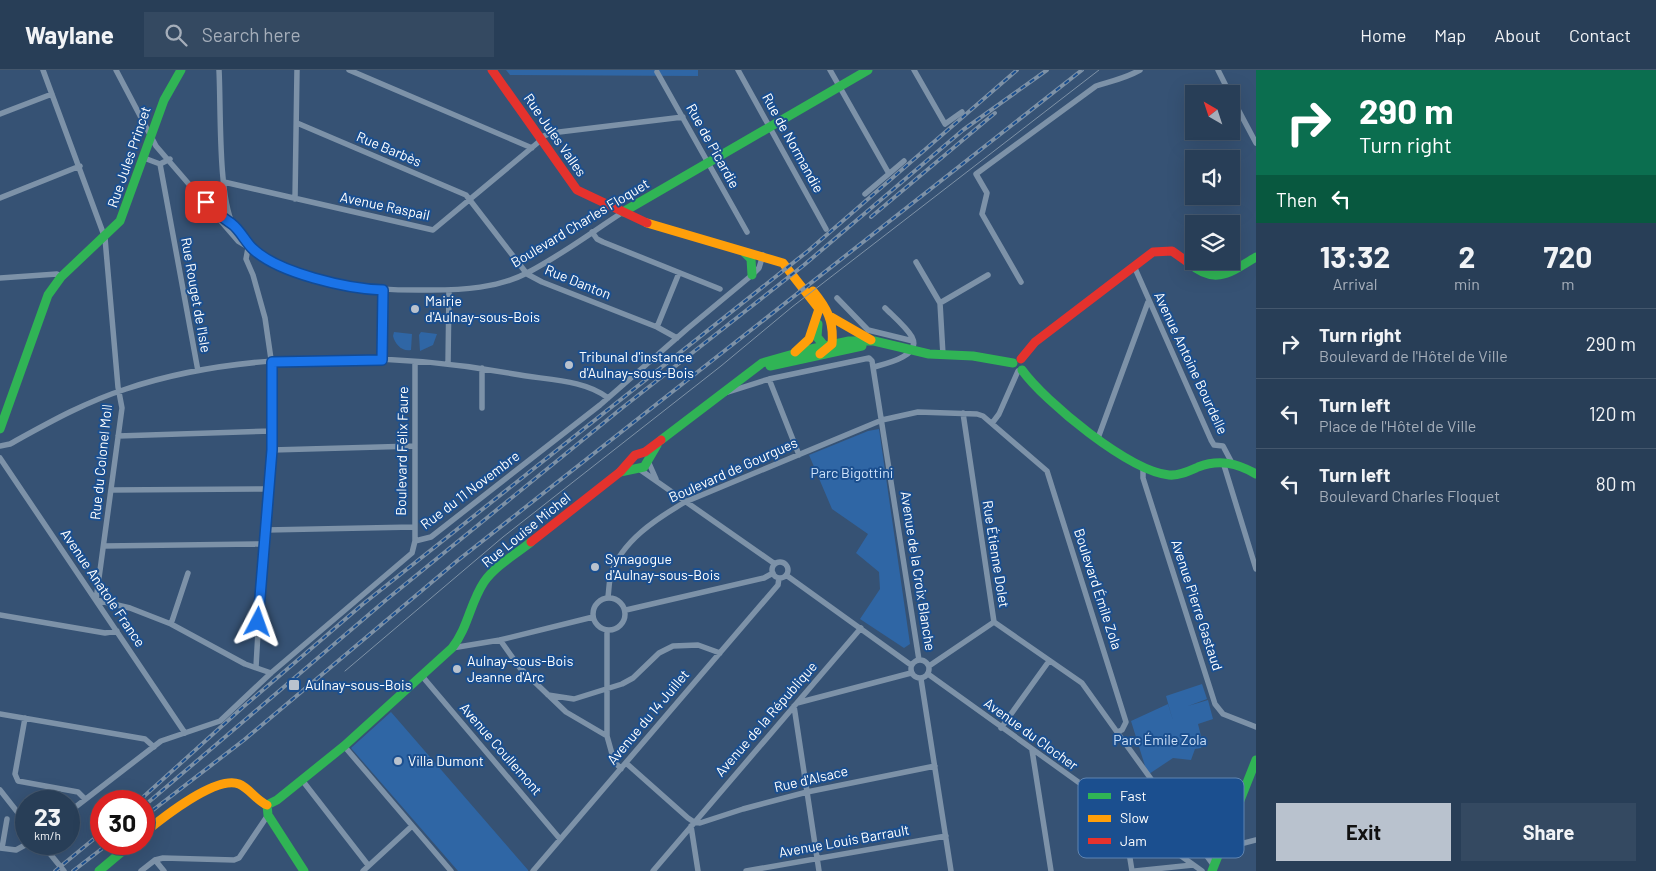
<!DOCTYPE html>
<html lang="en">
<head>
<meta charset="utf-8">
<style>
  :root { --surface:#283e57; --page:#344961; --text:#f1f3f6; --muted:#a5aeba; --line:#44576d; --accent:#b9c2ce }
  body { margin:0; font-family:Barlow,sans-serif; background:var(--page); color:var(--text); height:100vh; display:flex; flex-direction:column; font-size:19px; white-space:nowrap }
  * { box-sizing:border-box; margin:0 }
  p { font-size:16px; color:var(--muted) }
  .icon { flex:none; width:28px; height:28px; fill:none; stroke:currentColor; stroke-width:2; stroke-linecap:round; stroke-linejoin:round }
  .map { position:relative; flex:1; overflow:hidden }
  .panel { display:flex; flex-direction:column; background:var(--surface); width:400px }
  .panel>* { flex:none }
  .banner { background:#0b6e4f; color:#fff; overflow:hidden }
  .needle { width:32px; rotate:321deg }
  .fabs { position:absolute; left:1185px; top:15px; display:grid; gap:10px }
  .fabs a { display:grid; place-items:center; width:55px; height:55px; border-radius:0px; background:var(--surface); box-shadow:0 5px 20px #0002,0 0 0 1px var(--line); font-size:25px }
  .speed { position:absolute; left:15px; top:720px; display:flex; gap:10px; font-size:25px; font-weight:700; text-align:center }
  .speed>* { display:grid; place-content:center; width:65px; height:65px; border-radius:50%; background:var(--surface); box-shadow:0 5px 20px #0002,0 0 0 1px var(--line); line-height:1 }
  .speed small { font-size:12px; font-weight:400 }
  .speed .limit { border:8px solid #d22; background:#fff; color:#111 }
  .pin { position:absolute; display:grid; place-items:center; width:42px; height:42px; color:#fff; margin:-21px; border-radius:10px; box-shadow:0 2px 8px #0006 }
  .me { position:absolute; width:55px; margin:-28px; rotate:4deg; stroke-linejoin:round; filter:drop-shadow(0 0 4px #0008) }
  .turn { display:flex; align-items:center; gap:18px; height:105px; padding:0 20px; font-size:22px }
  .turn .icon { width:65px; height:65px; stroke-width:2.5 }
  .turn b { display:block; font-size:35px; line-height:42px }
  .then { display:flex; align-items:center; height:48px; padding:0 20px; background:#0003; gap:10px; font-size:19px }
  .eta { display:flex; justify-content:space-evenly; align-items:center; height:85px; text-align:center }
  .eta b { font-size:30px; font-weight:700; line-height:35px }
  .primary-button { display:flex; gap:10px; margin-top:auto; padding:10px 20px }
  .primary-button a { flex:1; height:58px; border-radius:0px; background:var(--accent); color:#111; font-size:20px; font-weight:700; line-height:58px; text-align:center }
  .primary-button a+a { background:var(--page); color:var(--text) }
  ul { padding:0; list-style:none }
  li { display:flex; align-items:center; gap:15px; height:70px; padding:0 20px; border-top:1px solid var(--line) }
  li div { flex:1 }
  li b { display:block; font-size:19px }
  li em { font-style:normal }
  header { display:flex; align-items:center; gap:30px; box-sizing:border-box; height:70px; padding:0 25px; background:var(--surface); border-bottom:1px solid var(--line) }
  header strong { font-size:24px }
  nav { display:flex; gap:28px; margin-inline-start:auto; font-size:18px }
  .search { width:350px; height:45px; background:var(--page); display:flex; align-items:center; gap:12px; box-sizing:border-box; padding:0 18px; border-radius:0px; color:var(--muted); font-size:19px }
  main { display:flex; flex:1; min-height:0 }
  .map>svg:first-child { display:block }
</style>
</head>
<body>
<header>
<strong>Waylane</strong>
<div class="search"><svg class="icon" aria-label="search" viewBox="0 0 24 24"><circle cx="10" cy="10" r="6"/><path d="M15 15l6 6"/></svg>Search here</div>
<nav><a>Home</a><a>Map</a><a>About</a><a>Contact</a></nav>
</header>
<main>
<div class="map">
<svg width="1256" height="801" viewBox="0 0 1256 801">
  <rect width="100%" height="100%" fill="#365274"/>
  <path fill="#2f66a5" d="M 506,0 L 698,0 L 698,6 L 510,5 Z
    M 394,262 L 412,264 L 411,280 C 402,282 395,274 393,266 Z
    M 421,262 L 437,264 L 433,275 L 420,281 L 419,265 Z
    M 879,359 L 910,574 L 904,578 L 860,549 L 880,519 L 879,502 L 856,483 L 868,464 L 832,439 L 809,385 L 868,361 Z
    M 1202,614 L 1207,629 L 1188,636 L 1208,630 L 1213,649 L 1198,654 L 1203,674 L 1201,678 L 1195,679 L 1191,690 L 1173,688 L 1149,704 L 1145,696 L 1131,651 L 1168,634 L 1173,651 L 1166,626 Z
    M 391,642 L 528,800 L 528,801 L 458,801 L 351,678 Z"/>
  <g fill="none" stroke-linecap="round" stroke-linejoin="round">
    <path stroke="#7d92a8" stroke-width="5.5" d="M 43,0 L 105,168 L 118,317 L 122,338 L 96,530
      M 116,0 L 156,76 L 238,171 L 250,178
      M 219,0 C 221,37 218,125 233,155
      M 349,0 L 532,78
      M 738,0 L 826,159
      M 830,0 L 888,102
      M 914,0 L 945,54 L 962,42
      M 1218,0 L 1230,24
      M 657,2 L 747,162
      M 1231,26 L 1256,73
      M 0,44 L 52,24
      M 297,53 L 466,125 L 527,204 L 542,212 L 657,257 L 677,268
      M 539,68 L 551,63 L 683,47
      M 144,88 L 160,94 L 170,89
      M 160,94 L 198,301
      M 224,112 L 433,160 L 541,70
      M 865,124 L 904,91
      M 0,128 L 80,96
      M 295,129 L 297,0
      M 218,146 C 238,159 249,177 270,189 C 320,217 374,221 431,220 C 463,220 498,218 527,203 C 560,186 592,162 623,142
      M 592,162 L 597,169 L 603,172 L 720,219
      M 248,178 L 246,189 L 253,205 L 265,248 L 272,296 L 272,380 L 266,460 L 263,474 L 256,597
      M 916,192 L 940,233 L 943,285
      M 1134,196 L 1211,370 L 1214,375 L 1223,376 L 1232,393
      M 0,208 L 57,204 L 61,207
      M 1021,212 L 982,144 L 987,123 L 976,104 L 1096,16 C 1112,11 1126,8 1140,0
      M 837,228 L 868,260 L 913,271
      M 940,233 L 988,205
      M 657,257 L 679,203
      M 382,290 L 383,220
      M 448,294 L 449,220
      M 874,297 C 885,294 922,286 912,267 C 906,257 893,246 885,238
      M 769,309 L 799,385
      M 725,323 L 769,309 L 869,288 L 872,291 L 919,590
      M 482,338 L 482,298
      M 963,343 L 994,552 L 1082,613 L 1117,662
      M 993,352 L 999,344 L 1018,301
      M 118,366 L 272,361
      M 1098,368 L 1148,232
      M 0,376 L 10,374 C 48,353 85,332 126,319 C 242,280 394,282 514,304 C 544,310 584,309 608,328
      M 272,380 L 415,376
      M 0,388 L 185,663
      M 648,391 L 656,409
      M 1223,392 L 1256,499
      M 1143,398 L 1143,408 L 1215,634 L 1223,644 L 1256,657
      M 639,399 L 775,494
      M 111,420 L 268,419
      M 266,460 L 414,457
      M 415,471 L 431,467 L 600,335 L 687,259 L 752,205 L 759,198 L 763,185
      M 104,476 L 263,474
      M772 500a8 8 0 1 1 16 0a8 8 0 1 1-16 0Z
      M 786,505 L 911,595
      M 608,527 C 609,520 609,511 611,504 C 622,471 656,449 685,432 L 882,350 L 918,342 L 977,344 L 983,346 L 1047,401 L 1126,652 L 1122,660 L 1117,662 L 1214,796
      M593 544a16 16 0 1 1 32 0a16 16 0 1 1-32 0Z
      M 96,530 L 130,538 L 171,554 L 245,594 L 271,603
      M 626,540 L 764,508 L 773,503
      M 0,545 L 105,563 L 117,561
      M 171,554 L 188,503
      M 607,560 L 607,666 L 614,691 L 621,699
      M 500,570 L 520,598 L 566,642 L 607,666
      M 452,578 L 500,570 L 593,547
      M911 599a9 9 0 1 1 18 0a9 9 0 1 1-18 0Z
      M 929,596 L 994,552
      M 928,604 L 1202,801
      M 422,606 L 560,769
      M 921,609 L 951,801
      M 548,625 L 574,629 L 622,614 L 633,608 L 659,583 L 673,576 L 698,575 L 720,583
      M 797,633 L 911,603
      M 794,636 L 819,801
      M 0,644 L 145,669 L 154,677
      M 25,648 L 15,704 L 18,711 L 78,722 L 85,729
      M 1001,658 L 1049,591
      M 344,676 L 451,801
      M 1032,680 L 1051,801
      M 626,693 L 688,748 L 694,752 L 700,753 L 743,739 L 807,722 L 935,696
      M 302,710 L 368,795
      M 0,720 L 26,753
      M 69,742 L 161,671 L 220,651 L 271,603 L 412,483 L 415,471 L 415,292
      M 1123,745 L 1132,801
      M 691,756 L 698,801
      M 42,774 L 64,801
      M 0,778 L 16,780 L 27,774
      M 2,778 L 7,749
      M 1221,779 L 1256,770
      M 155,790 L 164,801
      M 141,801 L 155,790 L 163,788 L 234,790 L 239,788 L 268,745
      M 363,801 L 412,756
      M 533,801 L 778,515 L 779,508
      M 653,801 L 861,558
      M 746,801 L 946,766
      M 1135,801 L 1193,795"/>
    <path stroke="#30b455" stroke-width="9" d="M 623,142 L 868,0
      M 745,183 L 751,189 L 752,205
      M 1189,193 C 1215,216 1231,202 1256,187
      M 818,254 L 817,267 L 827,279
      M 770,296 L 862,276
      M 1022,300 C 1045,332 1129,401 1169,405 C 1179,406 1189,401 1198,397 C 1219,389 1237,393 1256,404
      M 0,359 L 48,225 L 61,207 L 120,151 L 164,30 L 181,0
      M 661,370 L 762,293 L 811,279 L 849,271 L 874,271 L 929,284 L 973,286 L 1013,293
      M 620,402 L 644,397 L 657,375
      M 267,735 L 277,730 L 344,676 L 452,578 C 468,558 470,533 484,512 C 495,496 516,484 531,472
      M 267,735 L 268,745 L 304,801
      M 99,801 L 131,774
      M 1212,801 L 1256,690"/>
    <path stroke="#ff9f0a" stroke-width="9" d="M 647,153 L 783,193 L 819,239 L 809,269 L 795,282
      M 813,221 C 827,238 834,251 832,274 L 820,284
      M 831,247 L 871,270
      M 144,763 C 161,749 216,705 239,714 C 249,718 256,730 267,735"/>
    <path stroke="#e5322d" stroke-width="9" d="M 492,0 L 577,120 L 647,153
      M 1021,289 L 1035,272 L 1153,182 L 1172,181 L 1189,193
      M 531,472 L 620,402 L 635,385 L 645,382 L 661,370"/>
    <path stroke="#7e92a7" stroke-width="1" d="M 345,601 L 503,467 L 721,296 L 792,237 L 1099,0"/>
    <g stroke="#7e92a7" stroke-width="4">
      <path id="rail" d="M 871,147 L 995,43
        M 141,729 L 243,637 L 363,534 L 808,181 L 1017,0
        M 144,736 L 386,530 L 622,338 L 804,195 L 963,60 L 1047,0
        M 144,747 L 244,670 L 457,491 L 1082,0
        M 55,801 L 101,763
        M 73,801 L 108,774"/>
    </g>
    <use href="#rail" stroke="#1b4f8f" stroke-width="2" stroke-dasharray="5.5" stroke-linecap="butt"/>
  </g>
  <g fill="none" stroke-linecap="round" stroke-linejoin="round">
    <g stroke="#114b97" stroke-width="12">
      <path id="route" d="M 206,132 C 214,142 222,147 232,154 C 240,160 245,171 252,178 C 277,203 348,219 383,220 L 382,290 L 272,292 L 272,380 L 258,552"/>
    </g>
    <use href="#route" stroke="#1a73e8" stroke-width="9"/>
  </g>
  <g fill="#b9c2ce" stroke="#1b4f8f" stroke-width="2">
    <circle cx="415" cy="239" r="5"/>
    <circle cx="569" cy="295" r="5"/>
    <circle cx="595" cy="497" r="5"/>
    <circle cx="457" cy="599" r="5"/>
    <rect x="288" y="609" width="12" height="12" rx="2.5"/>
    <circle cx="398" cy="691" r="5"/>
  </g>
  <g text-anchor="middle" stroke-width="4" stroke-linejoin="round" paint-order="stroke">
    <g font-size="14" fill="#fff" stroke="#1b4f8f">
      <text transform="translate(555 65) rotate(55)" y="5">Rue Jules Valles</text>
      <text transform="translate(793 73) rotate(61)" y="5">Rue de Normandie</text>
      <text transform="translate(713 76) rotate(61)" y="5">Rue de Picardie</text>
      <text transform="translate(389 79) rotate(23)" y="5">Rue Barbès</text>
      <text transform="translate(129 87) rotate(-71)" y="5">Rue Jules Princet</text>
      <text transform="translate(385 136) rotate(12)" y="5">Avenue Raspail</text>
      <text transform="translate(580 153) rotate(-31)" y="5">Boulevard Charles Floquet</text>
      <text transform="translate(578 212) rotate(22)" y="5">Rue Danton</text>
      <text transform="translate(196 225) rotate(80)" y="5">Rue Rouget de l'Isle</text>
      <text transform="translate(1191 293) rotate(65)" y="5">Avenue Antoine Bourdelle</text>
      <text transform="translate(402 381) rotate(-89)" y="5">Boulevard Félix Faure</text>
      <text transform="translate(101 392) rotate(-84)" y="5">Rue du Colonel Moll</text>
      <text transform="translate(733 400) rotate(-24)" y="5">Boulevard de Gourgues</text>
      <text transform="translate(470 420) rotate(-37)" y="5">Rue du 11 Novembre</text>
      <text transform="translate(526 460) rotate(-39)" y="5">Rue Louise Michel</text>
      <text transform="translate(996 484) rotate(81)" y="5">Rue Étienne Dolet</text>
      <text transform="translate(918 501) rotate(81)" y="5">Avenue de la Croix Blanche</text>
      <text transform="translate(103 518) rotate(56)" y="5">Avenue Anatole France</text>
      <text transform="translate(1098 519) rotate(72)" y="5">Boulevard Émile Zola</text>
      <text transform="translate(1197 535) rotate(72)" y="5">Avenue Pierre Gastaud</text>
      <text transform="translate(648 647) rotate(-50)" y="5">Avenue du 14 Juillet</text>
      <text transform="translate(766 649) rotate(-49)" y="5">Avenue de la République</text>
      <text transform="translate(1031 664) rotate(36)" y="5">Avenue du Clocher</text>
      <text transform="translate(501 679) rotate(49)" y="5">Avenue Coullemont</text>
      <text transform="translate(811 709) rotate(-13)" y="5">Rue d'Alsace</text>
      <text transform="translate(844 771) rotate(-10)" y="5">Avenue Louis Barrault</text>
    </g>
    <g font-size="14" fill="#fff" stroke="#1b4f8f" text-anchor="start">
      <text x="425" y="236">Mairie<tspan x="425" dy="16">d'Aulnay-sous-Bois</tspan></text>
      <text x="579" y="292">Tribunal d'instance<tspan x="579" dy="16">d'Aulnay-sous-Bois</tspan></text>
      <text x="605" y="494">Synagogue<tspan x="605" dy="16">d'Aulnay-sous-Bois</tspan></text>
      <text x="467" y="596">Aulnay-sous-Bois<tspan x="467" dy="16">Jeanne d'Arc</tspan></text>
      <text x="305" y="620">Aulnay-sous-Bois</text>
      <text x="408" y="696">Villa Dumont</text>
    </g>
    <g font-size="14" fill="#cfe3fa" stroke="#1b4f8f">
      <text x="852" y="408">Parc Bigottini</text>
      <text x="1160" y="675">Parc Émile Zola</text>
    </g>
  </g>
  <rect x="1078" y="708" width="166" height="80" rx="8" fill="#1b4f8f" stroke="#5f84b1" stroke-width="1"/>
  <rect x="1088" y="723" width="23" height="6" fill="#30b455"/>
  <rect x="1088" y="745" width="23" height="7" fill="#ff9f0a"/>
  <rect x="1088" y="768" width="23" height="6" fill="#e5322d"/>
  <g font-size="14" fill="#fff">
    <text x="1120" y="731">Fast</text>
    <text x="1120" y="753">Slow</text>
    <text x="1120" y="776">Jam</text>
  </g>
</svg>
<div class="fabs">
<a><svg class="needle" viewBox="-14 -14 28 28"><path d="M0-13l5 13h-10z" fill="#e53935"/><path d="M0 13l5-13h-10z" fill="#a5aeba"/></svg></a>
<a><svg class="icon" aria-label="sound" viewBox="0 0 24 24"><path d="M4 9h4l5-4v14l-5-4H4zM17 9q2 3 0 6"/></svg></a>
<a><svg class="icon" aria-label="layers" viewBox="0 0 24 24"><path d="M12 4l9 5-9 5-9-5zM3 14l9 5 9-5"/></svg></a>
</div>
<div class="speed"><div>23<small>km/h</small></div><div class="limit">30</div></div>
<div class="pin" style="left:206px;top:132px;background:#d93025"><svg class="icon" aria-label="arrive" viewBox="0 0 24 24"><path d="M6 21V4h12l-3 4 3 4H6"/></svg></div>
<svg class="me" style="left:258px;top:552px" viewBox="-20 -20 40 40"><path d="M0-17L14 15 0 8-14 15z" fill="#1a73e8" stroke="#fff" stroke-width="4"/></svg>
</div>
<section class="panel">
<div class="banner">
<div class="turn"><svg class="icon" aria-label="right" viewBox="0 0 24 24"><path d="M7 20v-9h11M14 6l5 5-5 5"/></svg><div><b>290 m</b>Turn right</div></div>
<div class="then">Then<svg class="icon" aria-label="left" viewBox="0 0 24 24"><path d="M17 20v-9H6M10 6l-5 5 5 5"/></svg></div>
</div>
<div class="eta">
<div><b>13:32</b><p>Arrival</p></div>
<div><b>2</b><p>min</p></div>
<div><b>720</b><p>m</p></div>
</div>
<ul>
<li><svg class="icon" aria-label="right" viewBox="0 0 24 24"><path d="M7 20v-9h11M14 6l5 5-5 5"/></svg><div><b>Turn right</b><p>Boulevard de l'Hôtel de Ville</p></div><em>290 m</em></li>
<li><svg class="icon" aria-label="left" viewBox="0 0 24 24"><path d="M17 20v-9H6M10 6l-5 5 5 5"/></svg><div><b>Turn left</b><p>Place de l'Hôtel de Ville</p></div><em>120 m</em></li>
<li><svg class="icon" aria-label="left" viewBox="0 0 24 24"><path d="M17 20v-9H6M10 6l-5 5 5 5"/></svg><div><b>Turn left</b><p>Boulevard Charles Floquet</p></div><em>80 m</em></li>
</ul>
<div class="primary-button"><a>Exit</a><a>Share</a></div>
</section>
</main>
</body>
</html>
